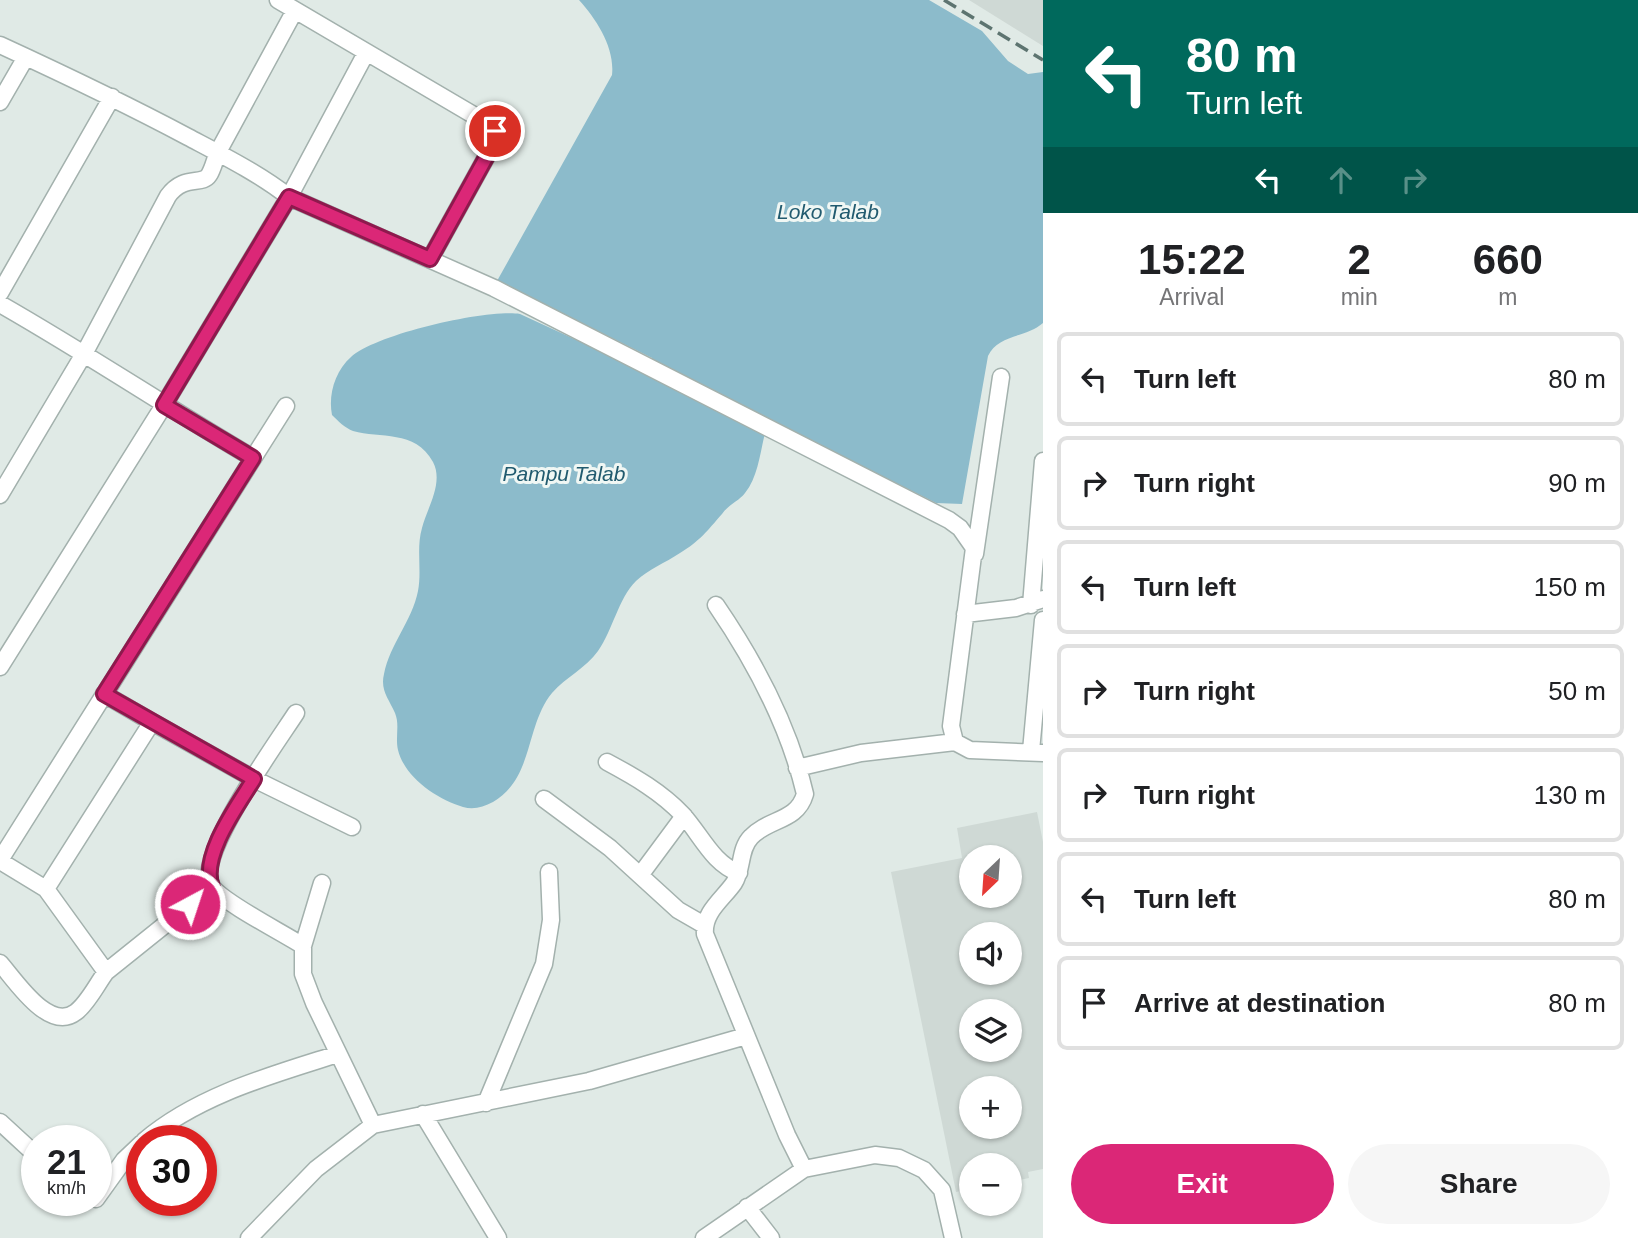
<!DOCTYPE html>
<html lang="en">
<head>
<meta charset="utf-8">
<style>
  :root { --surface:#fff; --page:#f6f6f6; --text:#202124; --muted:#757577; --line:#e0e0e0; --accent:#db2777 }
  body { margin:0; font-family:Helvetica,sans-serif; background:var(--page); color:var(--text); height:100vh; display:flex; flex-direction:column; font-size:26px; white-space:nowrap }
  * { box-sizing:border-box; margin:0 }
  p { font-size:23px; color:var(--muted) }
  .icon { flex:none; width:38px; height:38px; fill:none; stroke:currentColor; stroke-width:2; stroke-linecap:round; stroke-linejoin:round }
  .map { position:relative; flex:1; overflow:hidden }
  .drawer { display:flex; flex-direction:column; background:var(--surface); width:595px }
  .drawer>* { flex:none }
  .banner { background:#00695c; color:#fff; overflow:hidden }
  .needle { width:46px; rotate:205deg }
  .fabs { position:absolute; left:959px; top:845px; display:grid; gap:14px }
  .fabs a { display:grid; place-items:center; width:63px; height:63px; border-radius:50%; background:var(--surface); box-shadow:0 2px 5px #0004; font-size:35px }
  .speed { position:absolute; left:21px; top:1125px; display:flex; gap:14px; font-size:35px; font-weight:700; text-align:center }
  .speed>* { display:grid; place-content:center; width:91px; height:91px; border-radius:50%; background:var(--surface); box-shadow:0 2px 5px #0004; line-height:1 }
  .speed small { font-size:18px; font-weight:400 }
  .speed .limit { border:10px solid #d22; background:#fff; color:#111 }
  .pin { position:absolute; display:grid; place-items:center; width:60px; height:60px; color:#fff; margin:-30px; border:4px solid #fff; border-radius:50%; box-shadow:0 2px 7px #0007 }
  .me { position:absolute; width:77px; margin:-38px; rotate:40deg; stroke-linejoin:round; filter:drop-shadow(0 0 5px #0008) }
  .turn { display:flex; align-items:center; gap:24px; height:147px; padding:0 28px; font-size:32px }
  .turn .icon { width:91px; height:91px; stroke-width:2.5 }
  .turn b { display:block; font-size:49px; line-height:60px }
  .lanes { display:flex; align-items:center; height:66px; padding:0 28px; background:#0003; justify-content:center; gap:35px; direction:ltr }
  .lanes .off { opacity:.35 }
  .eta { display:flex; justify-content:space-evenly; align-items:center; height:119px; text-align:center }
  .eta b { font-size:42px; font-weight:700; line-height:49px }
  .cta { display:flex; gap:14px; margin-top:auto; padding:14px 28px }
  .cta a { flex:1; height:80px; border-radius:42px; background:var(--accent); color:#fff; font-size:28px; font-weight:700; line-height:80px; text-align:center }
  .cta a+a { background:var(--page); color:var(--text) }
  ul { padding:0; list-style:none }
  li { display:flex; align-items:center; gap:21px; height:94px; margin:0 14px 10px; padding:0 14px; border:4px solid var(--line); border-radius:10px }
  li div { flex:1 }
  li b { display:block; font-size:26px }
  li em { font-style:normal }
  main { display:flex; flex:1; min-height:0 }
  .map>svg:first-child { display:block }
</style>
</head>
<body>
<main>
<div class="map">
<svg width="1043" height="1238" viewBox="0 0 1043 1238">
  <rect width="100%" height="100%" fill="#e0eae6"/>
  <path fill="#cfd9d5" fill-rule="evenodd" d="M 969,0 L 1043,0 L 1043,46 Z
    M 1037,812 L 1043,842 L 1043,1169 L 1028,1172 L 1029,1178 L 1010,1182 L 1010,1166 L 971,1166 L 971,1189 L 956,1192 L 891,872 L 962,858 L 957,828 ZM 971,858 L 1010,858 L 1010,896 L 971,896 ZM 971,934 L 1010,934 L 1010,973 L 971,973 ZM 971,1012 L 1010,1012 L 1010,1050 L 971,1050 ZM 971,1088 L 1010,1088 L 1010,1127 L 971,1127 Z"/>
  <path fill="#8cbbcb" d="M 579,0 L 929,0 L 982,31 L 1008,61 L 1028,74 L 1043,72 L 1043,323 C 1026,338 998,334 988,356 L 962,504 L 936,503 L 681,376 L 765,433 C 760,453 758,477 745,493 C 739,501 728,505 722,514 C 707,531 700,541 680,553 C 665,563 649,569 636,581 C 618,599 613,630 598,651 C 586,668 566,677 552,693 C 525,726 534,778 493,802 C 483,807 474,810 463,807 C 437,799 405,778 398,750 C 395,737 400,725 395,713 C 389,699 380,690 384,674 C 390,644 412,621 418,591 C 422,571 416,548 422,528 C 427,508 444,483 433,462 C 415,429 380,439 353,431 C 345,428 338,421 332,415 C 328,395 335,371 351,357 C 377,334 486,309 520,314 L 646,372 L 652,358 L 497,281 L 612,75 C 615,48 597,20 579,0 Z"/>
  <g fill="none" stroke-linecap="round" stroke-linejoin="round">
    <g stroke="#a3b1ad" stroke-width="19">
      <path id="minor" d="M 278,0 L 487,123 L 495,131 L 488,154 L 430,259
        M 0,45 C 63,74 126,104 188,137 C 222,155 258,173 289,197 L 494,288 L 949,520 L 960,528 L 974,548 L 951,726 L 955,742 L 970,750 L 1043,753
        M 0,102 L 26,57
        M 0,293 L 112,97
        M 0,304 C 86,353 168,408 253,458
        M 0,495 L 85,352 L 168,196 C 184,174 202,186 209,175 C 213,169 215,159 218,152 L 294,12
        M 975,554 L 1001,377
        M 716,605 C 755,662 789,726 805,794 C 797,822 769,818 751,837 C 739,849 743,869 734,883 C 723,899 703,912 705,934 L 787,1135 L 804,1169
        M 1031,605 L 1043,461
        M 965,614 L 1016,608 L 1043,599
        M 0,667 L 164,405 L 289,197 L 366,53
        M 104,694 L 152,722
        M 296,713 C 278,741 191,860 213,888 C 226,904 283,933 303,946
        M 1031,751 L 1043,620
        M 607,762 C 635,777 661,792 683,815 C 701,835 713,864 739,873
        M 797,768 L 861,753 L 955,742
        M 544,799 L 610,848 L 678,910 L 704,925
        M 0,860 L 286,406
        M 0,861 L 46,889 L 106,972 L 212,887
        M 641,874 L 684,816
        M 322,883 L 303,946 L 303,974 L 314,1003 L 373,1125
        M 46,889 L 152,722 L 254,779 L 352,827
        M 0,963 C 15,980 49,1033 76,1012 C 88,1003 97,984 106,972
        M 486,1103 L 544,964 L 551,920 L 549,872
        M 423,1114 L 498,1238
        M 0,1122 L 37,1156
        M 144,1141 C 198,1095 272,1075 338,1054
        M 96,1199 L 124,1160 L 142,1143
        M 747,1207 L 771,1238
        M 249,1238 L 316,1169 L 373,1125 L 589,1081 L 746,1036
        M 704,1238 L 804,1169 L 875,1155 L 899,1158 L 924,1170 L 942,1190 L 953,1238"/>
    </g>
    <use href="#minor" stroke="#fff" stroke-width="16"/>
    <path stroke="#5d7470" stroke-width="3.5" stroke-dasharray="14 7" stroke-linecap="butt" d="M 944,0 L 1043,60"/>
  </g>
  <g fill="none" stroke-linecap="round" stroke-linejoin="round">
    <g stroke="#8e194d" stroke-width="18">
      <path id="route" d="M 190,904 L 212,887 C 200,856 238,805 254,779 L 104,694 L 253,458 L 164,405 L 289,197 L 430,259 L 488,154 L 495,131"/>
    </g>
    <use href="#route" stroke="#db2777" stroke-width="12"/>
  </g>
  <g text-anchor="middle" stroke-width="6" stroke-linejoin="round" paint-order="stroke">
    <g font-size="21" font-style="italic" fill="#215b6f" stroke="#f0f7f4">
      <text x="828" y="219">Loko Talab</text>
      <text x="564" y="481">Pampu Talab</text>
    </g>
  </g>
</svg>
<div class="fabs">
<a><svg class="needle" viewBox="-14 -14 28 28"><path d="M0-13l5 13h-10z" fill="#e53935"/><path d="M0 13l5-13h-10z" fill="#757577"/></svg></a>
<a><svg class="icon" aria-label="sound" viewBox="0 0 24 24"><path d="M4 9h4l5-4v14l-5-4H4zM17 9q2 3 0 6"/></svg></a>
<a><svg class="icon" aria-label="layers" viewBox="0 0 24 24"><path d="M12 4l9 5-9 5-9-5zM3 14l9 5 9-5"/></svg></a>
<a>+</a>
<a>−</a>
</div>
<div class="speed"><div>21<small>km/h</small></div><div class="limit">30</div></div>
<div class="pin" style="left:495px;top:131px;background:#d93025"><svg class="icon" aria-label="arrive" viewBox="0 0 24 24"><path d="M6 21V4h12l-3 4 3 4H6"/></svg></div>
<svg class="me" style="left:190px;top:904px" viewBox="-20 -20 40 40"><circle r="17" fill="#db2777" stroke="#fff" stroke-width="3"/><path d="M0-11L8 9 0 5-8 9z" fill="#fff"/></svg>
</div>
<section class="drawer">
<div class="banner">
<div class="turn"><svg class="icon" aria-label="left" viewBox="0 0 24 24"><path d="M17 20v-9H6M10 6l-5 5 5 5"/></svg><div><b>80 m</b>Turn left</div></div>
<div class="lanes"><svg class="icon" aria-label="left" viewBox="0 0 24 24"><path d="M17 20v-9H6M10 6l-5 5 5 5"/></svg><svg class="icon off" aria-label="ahead" viewBox="0 0 24 24"><path d="M12 20V5M6 11l6-6 6 6"/></svg><svg class="icon off" aria-label="right" viewBox="0 0 24 24"><path d="M7 20v-9h11M14 6l5 5-5 5"/></svg></div>
</div>
<div class="eta">
<div><b>15:22</b><p>Arrival</p></div>
<div><b>2</b><p>min</p></div>
<div><b>660</b><p>m</p></div>
</div>
<ul>
<li><svg class="icon" aria-label="left" viewBox="0 0 24 24"><path d="M17 20v-9H6M10 6l-5 5 5 5"/></svg><div><b>Turn left</b></div><em>80 m</em></li>
<li><svg class="icon" aria-label="right" viewBox="0 0 24 24"><path d="M7 20v-9h11M14 6l5 5-5 5"/></svg><div><b>Turn right</b></div><em>90 m</em></li>
<li><svg class="icon" aria-label="left" viewBox="0 0 24 24"><path d="M17 20v-9H6M10 6l-5 5 5 5"/></svg><div><b>Turn left</b></div><em>150 m</em></li>
<li><svg class="icon" aria-label="right" viewBox="0 0 24 24"><path d="M7 20v-9h11M14 6l5 5-5 5"/></svg><div><b>Turn right</b></div><em>50 m</em></li>
<li><svg class="icon" aria-label="right" viewBox="0 0 24 24"><path d="M7 20v-9h11M14 6l5 5-5 5"/></svg><div><b>Turn right</b></div><em>130 m</em></li>
<li><svg class="icon" aria-label="left" viewBox="0 0 24 24"><path d="M17 20v-9H6M10 6l-5 5 5 5"/></svg><div><b>Turn left</b></div><em>80 m</em></li>
<li><svg class="icon" aria-label="arrive" viewBox="0 0 24 24"><path d="M6 21V4h12l-3 4 3 4H6"/></svg><div><b>Arrive at destination</b></div><em>80 m</em></li>
</ul>
<div class="cta"><a>Exit</a><a>Share</a></div>
</section>
</main>
</body>
</html>
